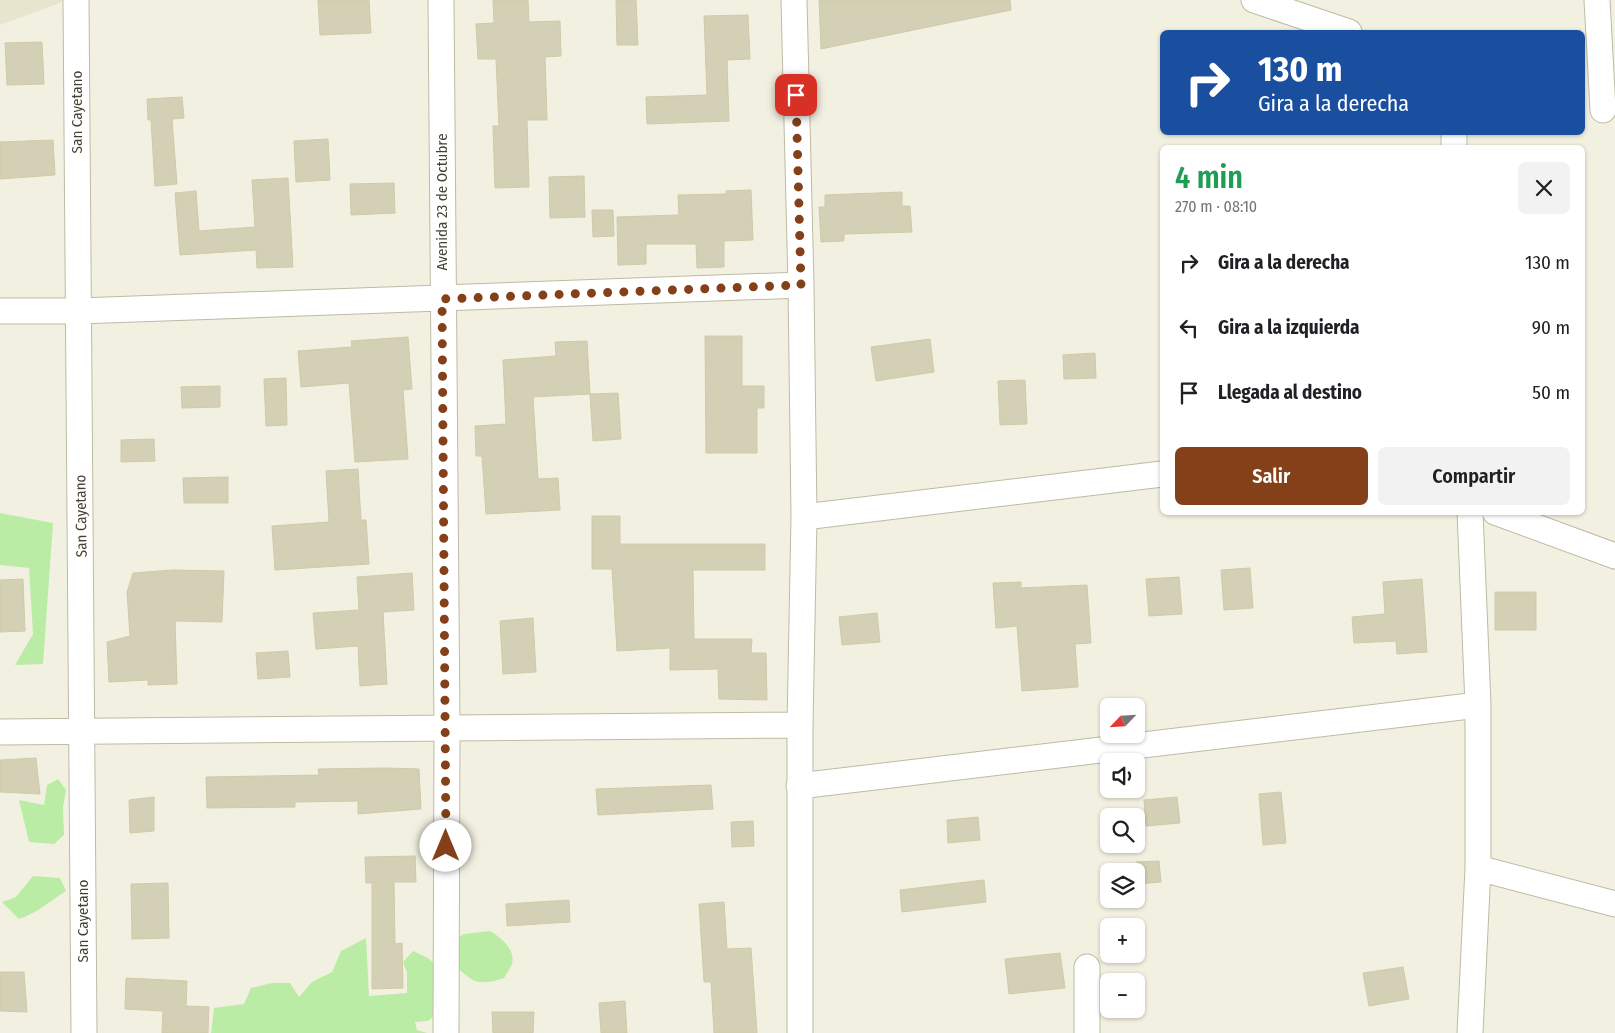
<!DOCTYPE html>
<html lang="es">
<head>
<meta charset="utf-8">
<style>
  :root { --surface:#fff; --page:#f2f2f2; --text:#202124; --muted:#757577; --accent:#844019 }
  body { margin:0; font-family:"Fira Sans Condensed",sans-serif; background:var(--page); color:var(--text); height:100vh; display:flex; flex-direction:column; font-size:19px; white-space:nowrap }
  * { box-sizing:border-box; margin:0 }
  p { font-size:16px; color:var(--muted) }
  .icon { flex:none; width:28px; height:28px; fill:none; stroke:currentColor; stroke-width:2; stroke-linecap:round; stroke-linejoin:round }
  .map { position:relative; flex:1; overflow:hidden }
  .details { position:absolute; left:1160px; top:145px; width:425px; height:370px; display:flex; flex-direction:column; background:var(--surface); border-radius:8px; box-shadow:0 1px 4px #0004 }
  .details>* { flex:none }
  .top-card { position:absolute; left:1160px; top:30px; width:425px; height:105px; border-radius:8px; box-shadow:0 1px 4px #0004; background:#1a4fa0; color:#fff; overflow:hidden }
  .needle { width:32px; rotate:245deg }
  .controls { position:absolute; left:1100px; top:698px; display:grid; gap:10px }
  .controls a { display:grid; place-items:center; width:45px; height:45px; border-radius:8px; background:var(--surface); box-shadow:0 1px 4px #0004; font-size:25px }
  .pin { position:absolute; display:grid; place-items:center; width:42px; height:42px; color:#fff; margin:-21px; border-radius:10px; box-shadow:0 2px 8px #0006 }
  .me { position:absolute; width:55px; margin:-28px; rotate:0deg; stroke-linejoin:round; filter:drop-shadow(0 0 4px #0008) }
  .turn { display:flex; align-items:center; gap:18px; height:105px; padding:0 15px; font-size:22px }
  .turn .icon { width:65px; height:65px; stroke-width:2.5 }
  .turn b { display:block; font-size:35px; line-height:42px }
  .round { display:grid; place-items:center; flex:none; width:52px; height:52px; border-radius:8px; background:var(--page) }
  .head { display:flex; align-items:center; justify-content:space-between; height:85px; padding:0 15px }
  h1 { font-size:30px; font-weight:600; line-height:38px; color:#1e9e55 }
  .cta { display:flex; gap:10px; margin-top:auto; padding:10px 15px }
  .cta a { flex:1; height:58px; border-radius:8px; background:var(--accent); color:#fff; font-size:20px; font-weight:600; line-height:58px; text-align:center }
  .cta a+a { background:var(--page); color:var(--text) }
  ul { padding:0; list-style:none }
  li { display:flex; align-items:center; gap:15px; height:65px; padding:0 15px }
  li div { flex:1 }
  li b { display:block; font-size:19px }
  li em { font-style:normal }
  .map>svg:first-child { display:block }
</style>
</head>
<body>
<div class="map">
<svg width="1615" height="1033" viewBox="0 0 1615 1033">
  <rect width="100%" height="100%" fill="#f2f1e1"/>
  <path fill="#e7e5ce" d="M 0,0 L 68,0 L 0,25 Z"/>
  <path fill="#bbeca5" d="M 0,513 L 53,523 L 43,664 L 15,665 L 33,634 L 29,568 L 0,565 Z
    M 58,779 L 66,790 L 63,807 L 64,835 L 54,844 L 29,842 L 19,800 L 44,805 L 47,785 Z
    M 33,876 L 60,878 L 66,891 C 50,901 37,913 19,919 L 2,902 L 16,897 Z
    M 490,931 C 501,937 516,950 512,964 C 511,968 506,974 504,978 C 474,988 472,980 451,962 L 455,939 L 464,934 Z
    M 366,938 L 369,996 L 407,993 L 407,972 L 403,962 L 413,951 L 428,958 L 439,968 L 439,1012 L 428,1021 L 415,1022 L 417,1030 L 427,1033 L 211,1033 L 214,1008 L 244,1004 L 251,988 L 272,983 L 290,983 L 299,997 L 312,982 L 332,972 L 341,951 Z"/>
  <path fill="#d4d0b5" stroke="#d0caa8" d="M 318,0 L 369,0 L 371,33 L 320,35 Z
    M 493,0 L 528,0 L 529,22 L 560,21 L 561,56 L 545,57 L 547,120 L 527,120 L 529,187 L 495,188 L 493,126 L 499,126 L 496,59 L 478,59 L 476,24 L 494,23 Z
    M 616,0 L 636,0 L 638,45 L 617,45 Z
    M 819,0 L 1010,0 L 1011,10 L 821,49 Z
    M 748,15 L 750,59 L 727,60 L 729,121 L 647,124 L 646,97 L 707,95 L 704,16 Z
    M 42,42 L 44,84 L 7,85 L 5,43 Z
    M 182,97 L 184,118 L 172,119 L 177,184 L 155,186 L 151,120 L 148,120 L 147,99 Z
    M 328,139 L 330,180 L 296,182 L 294,141 Z
    M 53,140 L 55,175 L 0,179 L 0,142 Z
    M 584,176 L 585,217 L 550,218 L 549,177 Z
    M 288,178 L 293,267 L 257,268 L 256,250 L 180,255 L 175,193 L 196,191 L 199,231 L 255,227 L 252,180 Z
    M 394,183 L 395,213 L 351,215 L 350,184 Z
    M 751,190 L 753,240 L 724,241 L 724,267 L 697,268 L 696,244 L 646,244 L 646,264 L 618,265 L 617,217 L 679,215 L 678,195 L 726,194 L 726,191 Z
    M 902,192 L 902,206 L 910,206 L 912,232 L 844,234 L 844,241 L 821,242 L 819,207 L 825,207 L 825,195 Z
    M 592,210 L 613,210 L 614,236 L 593,237 Z
    M 705,336 L 742,336 L 742,386 L 764,386 L 764,408 L 757,408 L 757,453 L 706,453 Z
    M 408,337 L 412,389 L 403,390 L 408,459 L 355,462 L 349,383 L 301,387 L 298,351 L 352,347 L 351,341 Z
    M 930,339 L 934,372 L 876,381 L 871,347 Z
    M 587,341 L 590,394 L 533,397 L 538,479 L 558,478 L 560,510 L 486,514 L 482,456 L 476,456 L 475,426 L 506,424 L 503,360 L 556,356 L 555,342 Z
    M 1095,353 L 1096,378 L 1064,379 L 1063,355 Z
    M 286,378 L 287,425 L 266,426 L 264,379 Z
    M 1025,380 L 1027,424 L 1000,425 L 998,381 Z
    M 220,386 L 220,407 L 182,408 L 181,387 Z
    M 618,393 L 621,439 L 593,441 L 590,394 Z
    M 154,439 L 155,461 L 121,462 L 121,440 Z
    M 358,469 L 361,520 L 366,520 L 369,564 L 275,570 L 272,526 L 329,522 L 326,471 Z
    M 228,477 L 228,503 L 184,503 L 183,478 Z
    M 592,516 L 620,516 L 620,544 L 765,544 L 765,570 L 693,570 L 694,639 L 752,639 L 751,653 L 766,653 L 767,700 L 719,699 L 718,669 L 670,670 L 670,648 L 617,651 L 612,569 L 592,569 Z
    M 1250,568 L 1253,608 L 1224,610 L 1221,570 Z
    M 173,570 L 224,571 L 222,622 L 175,621 L 177,684 L 148,685 L 148,680 L 109,682 L 107,642 L 130,636 L 127,592 L 133,573 Z
    M 412,573 L 414,610 L 383,612 L 387,684 L 360,686 L 358,646 L 316,649 L 313,613 L 359,610 L 357,577 Z
    M 1179,577 L 1182,614 L 1149,616 L 1146,579 Z
    M 23,579 L 25,631 L 0,632 L 0,580 Z
    M 1422,579 L 1427,652 L 1397,654 L 1396,641 L 1354,643 L 1352,617 L 1385,614 L 1383,582 Z
    M 1021,582 L 1021,588 L 1087,585 L 1091,643 L 1075,644 L 1078,687 L 1022,691 L 1017,626 L 996,628 L 993,583 Z
    M 1495,592 L 1536,592 L 1536,630 L 1495,630 Z
    M 877,613 L 880,642 L 842,645 L 839,617 Z
    M 533,618 L 536,672 L 503,674 L 500,621 Z
    M 288,651 L 290,677 L 258,679 L 256,653 Z
    M 36,758 L 40,794 L 0,792 L 0,760 Z
    M 385,768 L 419,769 L 421,809 L 358,814 L 358,801 L 295,802 L 295,807 L 207,808 L 206,777 L 319,775 L 318,769 Z
    M 711,785 L 713,809 L 598,815 L 596,789 Z
    M 1281,792 L 1286,843 L 1263,845 L 1259,794 Z
    M 154,797 L 154,831 L 130,833 L 129,800 Z
    M 1177,797 L 1180,823 L 1146,826 L 1144,800 Z
    M 978,817 L 980,840 L 948,843 L 947,820 Z
    M 753,821 L 754,846 L 732,847 L 731,822 Z
    M 415,856 L 416,882 L 394,882 L 395,944 L 402,943 L 403,988 L 372,989 L 372,883 L 366,883 L 365,857 Z
    M 1159,861 L 1161,882 L 1136,884 L 1136,862 Z
    M 984,880 L 986,902 L 902,912 L 900,890 Z
    M 168,883 L 169,938 L 132,939 L 131,884 Z
    M 569,900 L 570,922 L 507,926 L 506,904 Z
    M 724,902 L 727,949 L 751,948 L 757,1033 L 714,1033 L 711,982 L 704,982 L 699,904 Z
    M 1060,953 L 1065,988 L 1009,994 L 1005,959 Z
    M 1403,967 L 1409,999 L 1369,1006 L 1363,973 Z
    M 0,972 L 24,972 L 27,1012 L 0,1011 Z
    M 126,978 L 187,981 L 186,1006 L 209,1007 L 208,1033 L 162,1033 L 163,1011 L 125,1009 Z
    M 625,1001 L 627,1033 L 601,1033 L 599,1003 Z
    M 492,1012 L 534,1012 L 533,1033 L 493,1033 Z"/>
  <g fill="none" stroke-linecap="round" stroke-linejoin="round">
    <g stroke="#bebba3" stroke-width="27">
      <path id="street" d="M 76,0 L 84,1033
        M 441,0 L 447,728 L 446,1033
        M 794,0 L 801,285 L 804,517 L 800,725 L 800,1033
        M 1254,0 L 1349,32
        M 1597,0 L 1603,110
        M 1454,132 L 1454,148
        M 0,311 L 79,311 L 801,285
        M 1495,512 L 1615,556
        M 804,517 L 1162,474
        M 0,732 L 800,725
        M 799,786 L 1478,705
        M 1478,868 L 1615,904
        M 1087,1033 L 1087,967
        M 1470,1033 L 1478,868 L 1478,705 L 1470,512"/>
    </g>
    <use href="#street" stroke="#fff" stroke-width="25"/>
  </g>
  <g fill="none" stroke-linecap="round" stroke-linejoin="round">
    <path stroke="#844019" stroke-width="9" stroke-dasharray="0 16.2" d="M 446,846 L 442,299 L 801,285 L 796,95"/>
  </g>
  <g text-anchor="middle" stroke-width="4.5" stroke-linejoin="round" paint-order="stroke">
    <g font-size="15" fill="#444131" stroke="#fff">
      <text transform="translate(77 112) rotate(-90)" y="5">San Cayetano</text>
      <text transform="translate(442 202) rotate(-90)" y="5">Avenida 23 de Octubre</text>
      <text transform="translate(81 516) rotate(-91)" y="5">San Cayetano</text>
      <text transform="translate(83 921) rotate(-90)" y="5">San Cayetano</text>
    </g>
  </g>
</svg>
<div class="controls">
<a><svg class="needle" viewBox="-14 -14 28 28"><path d="M0-13l5 13h-10z" fill="#e53935"/><path d="M0 13l5-13h-10z" fill="#757577"/></svg></a>
<a><svg class="icon" aria-label="sound" viewBox="0 0 24 24"><path d="M4 9h4l5-4v14l-5-4H4zM17 9q2 3 0 6"/></svg></a>
<a><svg class="icon" aria-label="search" viewBox="0 0 24 24"><circle cx="10" cy="10" r="6"/><path d="M15 15l6 6"/></svg></a>
<a><svg class="icon" aria-label="layers" viewBox="0 0 24 24"><path d="M12 4l9 5-9 5-9-5zM3 14l9 5 9-5"/></svg></a>
<a>+</a>
<a>−</a>
</div>
<div class="pin" style="left:796px;top:95px;background:#d93025"><svg class="icon" aria-label="arrive" viewBox="0 0 24 24"><path d="M6 21V4h12l-3 4 3 4H6"/></svg></div>
<svg class="me" style="left:446px;top:846px" viewBox="-20 -20 40 40"><circle r="19" fill="#fff"/><path d="M0-13L10 11 0 6-10 11z" fill="#844019"/></svg>
<div class="top-card">
<div class="turn"><svg class="icon" aria-label="right" viewBox="0 0 24 24"><path d="M7 20v-9h11M14 6l5 5-5 5"/></svg><div><b>130 m</b>Gira a la derecha</div></div>
</div>
<section class="details">
<div class="head"><div><h1>4 min</h1><p>270 m · 08:10</p></div><a class="round"><svg class="icon" aria-label="close" viewBox="0 0 24 24"><path d="M6 6l12 12M18 6L6 18"/></svg></a></div>
<ul>
<li><svg class="icon" aria-label="right" viewBox="0 0 24 24"><path d="M7 20v-9h11M14 6l5 5-5 5"/></svg><div><b>Gira a la derecha</b></div><em>130 m</em></li>
<li><svg class="icon" aria-label="left" viewBox="0 0 24 24"><path d="M17 20v-9H6M10 6l-5 5 5 5"/></svg><div><b>Gira a la izquierda</b></div><em>90 m</em></li>
<li><svg class="icon" aria-label="arrive" viewBox="0 0 24 24"><path d="M6 21V4h12l-3 4 3 4H6"/></svg><div><b>Llegada al destino</b></div><em>50 m</em></li>
</ul>
<div class="cta"><a>Salir</a><a>Compartir</a></div>
</section>
</div>
</body>
</html>
